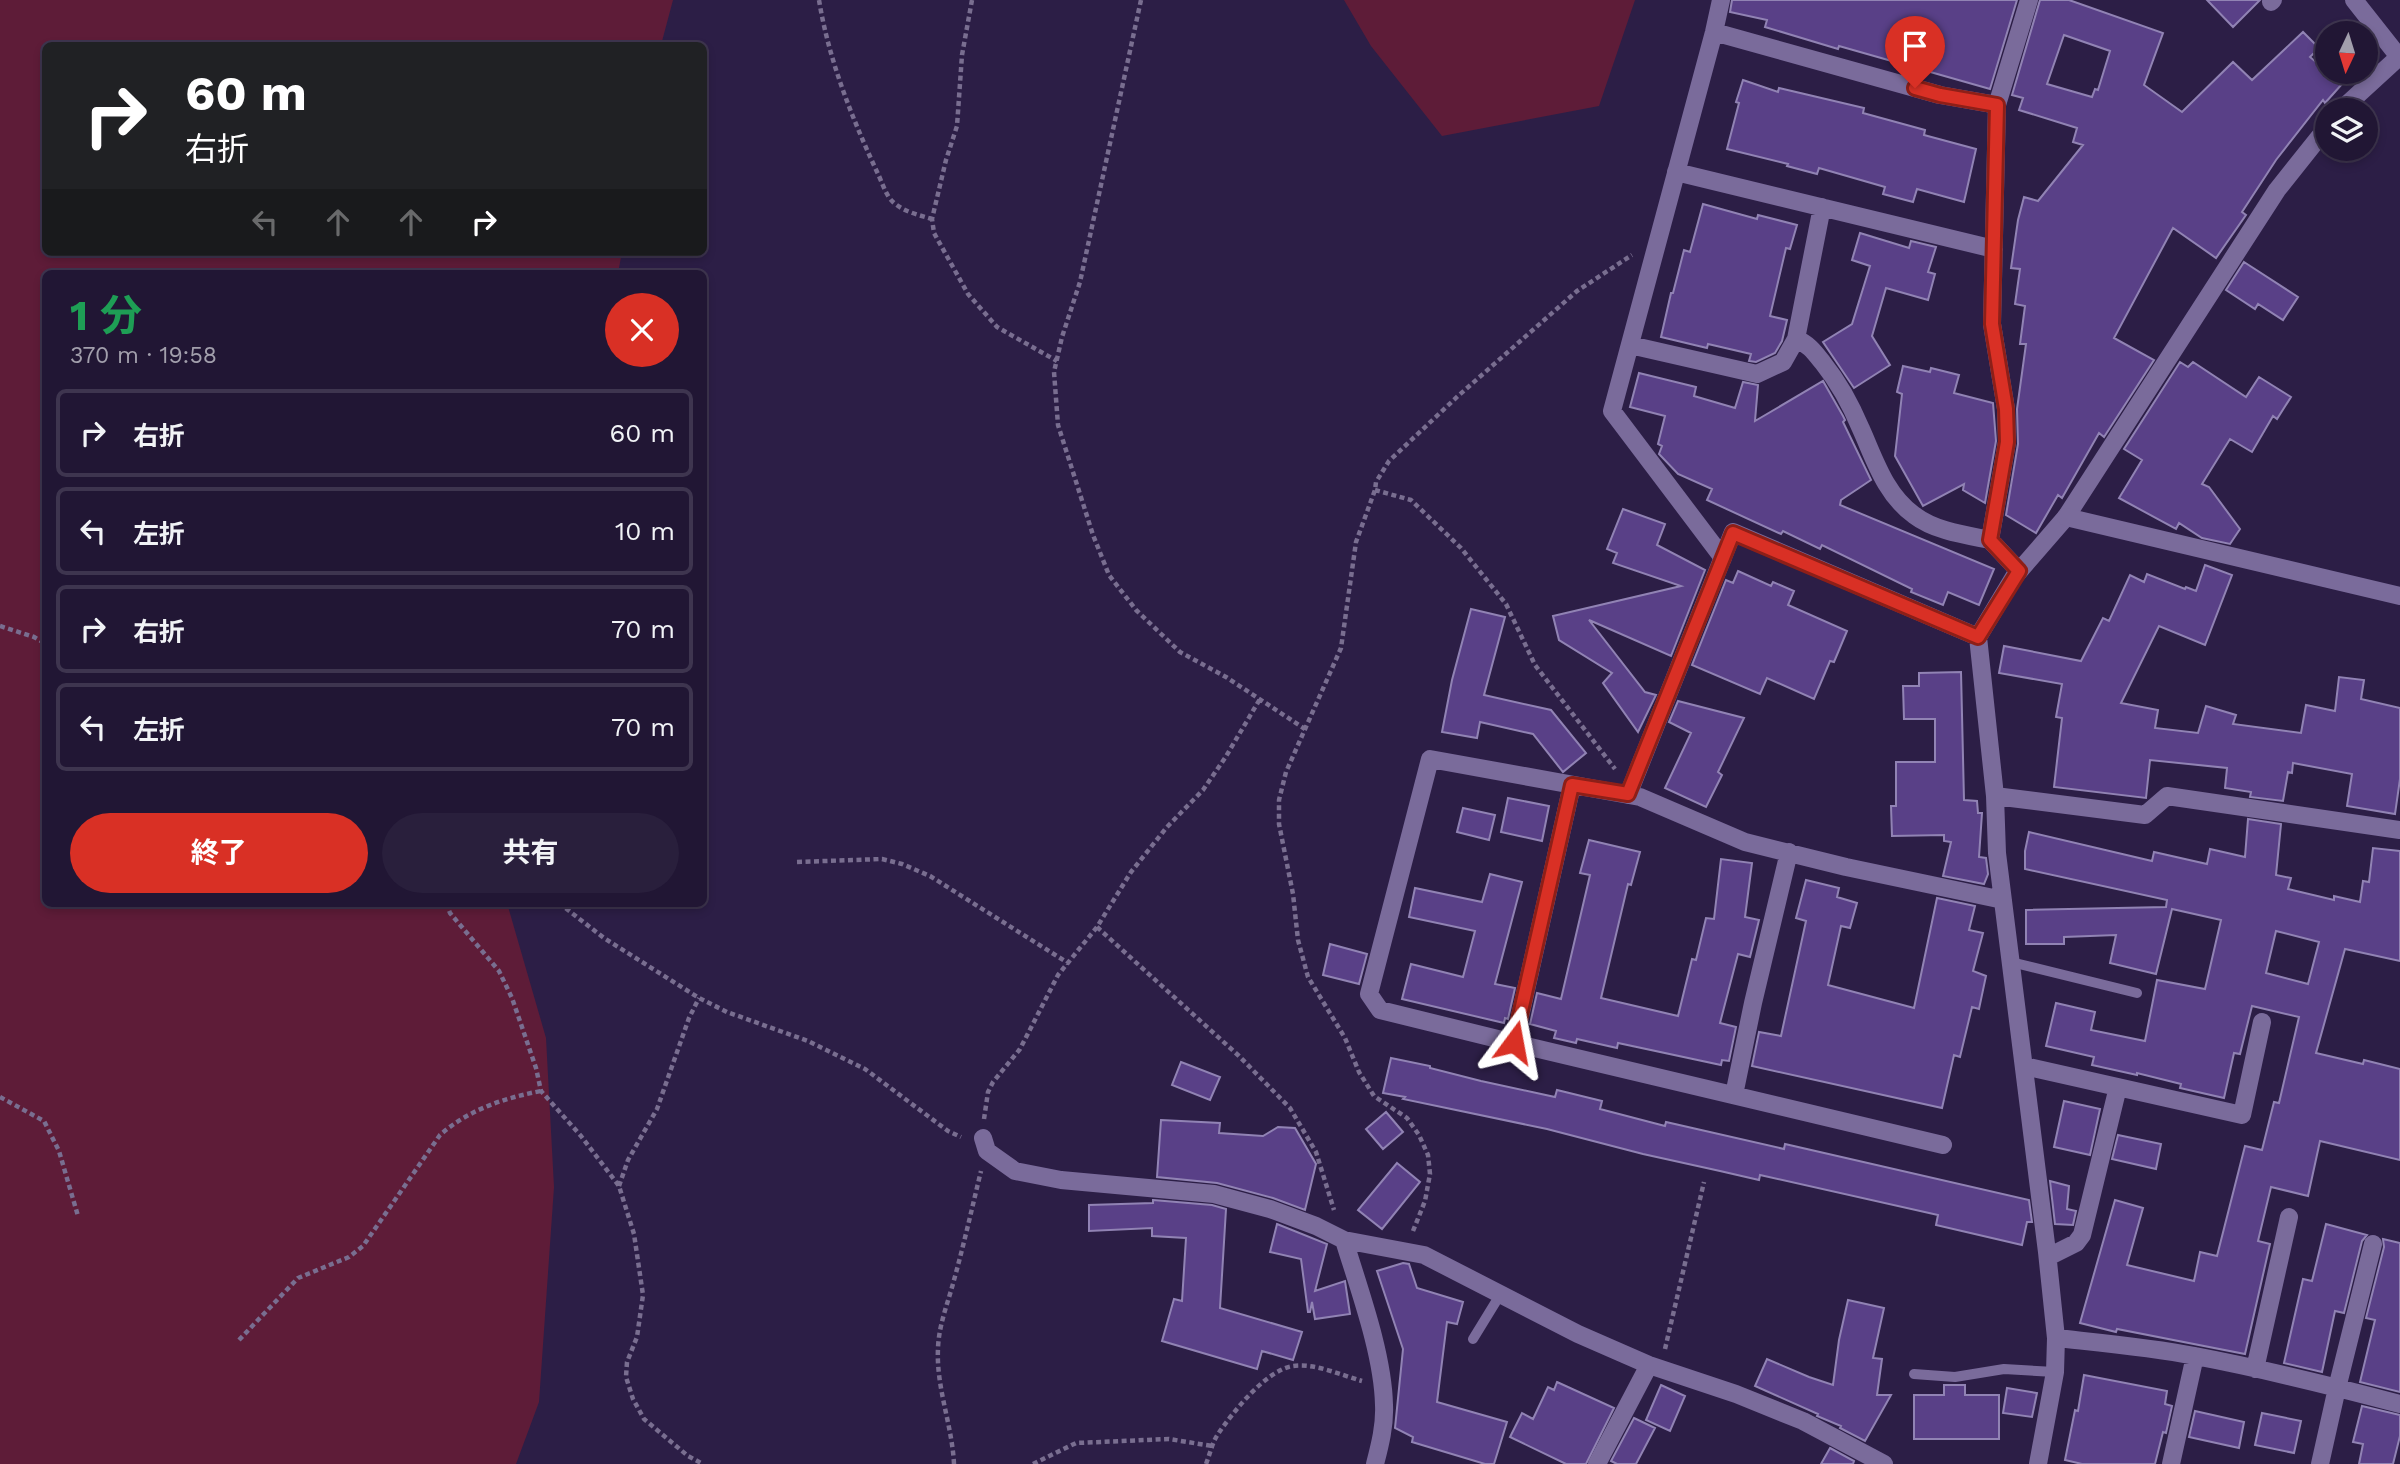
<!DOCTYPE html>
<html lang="ja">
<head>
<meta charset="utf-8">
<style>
  :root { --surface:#211634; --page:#291f3c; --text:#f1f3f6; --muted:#a29fac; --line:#3e354f; --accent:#d93025 }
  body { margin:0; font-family:"Work Sans","Noto Sans JP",sans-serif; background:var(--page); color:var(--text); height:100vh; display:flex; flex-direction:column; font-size:26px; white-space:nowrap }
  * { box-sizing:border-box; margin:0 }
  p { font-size:23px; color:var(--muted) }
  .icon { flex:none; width:38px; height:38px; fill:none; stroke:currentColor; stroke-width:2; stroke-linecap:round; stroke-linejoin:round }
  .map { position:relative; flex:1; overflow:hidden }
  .drawer { position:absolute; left:42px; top:270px; width:665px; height:637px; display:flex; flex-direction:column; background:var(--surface); border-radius:10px; box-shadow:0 4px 10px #0003,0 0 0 2px var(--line) }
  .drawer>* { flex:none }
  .top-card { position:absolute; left:42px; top:42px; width:665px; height:214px; border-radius:10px; box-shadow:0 4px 10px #0003,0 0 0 2px var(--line); background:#202124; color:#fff; overflow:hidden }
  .needle { width:46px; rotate:184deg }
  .tools { position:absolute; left:2315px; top:21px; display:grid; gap:14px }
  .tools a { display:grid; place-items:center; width:63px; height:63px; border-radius:50%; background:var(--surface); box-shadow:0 4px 10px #0003,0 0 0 2px var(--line); font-size:35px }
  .pin { position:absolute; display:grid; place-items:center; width:60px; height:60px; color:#fff; margin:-72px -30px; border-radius:50% 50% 50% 0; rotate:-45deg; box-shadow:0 0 7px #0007 }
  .pin .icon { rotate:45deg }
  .me { position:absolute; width:77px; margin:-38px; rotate:13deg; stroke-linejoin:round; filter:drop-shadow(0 0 5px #0008) }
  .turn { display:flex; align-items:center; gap:24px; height:147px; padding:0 28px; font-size:32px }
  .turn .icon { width:91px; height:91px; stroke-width:2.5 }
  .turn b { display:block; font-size:49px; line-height:60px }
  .lanes { display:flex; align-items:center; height:66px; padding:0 28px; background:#0003; justify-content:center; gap:35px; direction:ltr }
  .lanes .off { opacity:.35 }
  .round { display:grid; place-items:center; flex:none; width:74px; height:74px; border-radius:37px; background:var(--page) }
  .summary { display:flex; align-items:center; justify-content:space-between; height:119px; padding:0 28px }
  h1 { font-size:42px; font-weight:700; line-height:52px; color:#1e9e55 }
  .action { display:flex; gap:14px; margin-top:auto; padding:14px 28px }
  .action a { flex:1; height:80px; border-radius:42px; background:var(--accent); color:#fff; font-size:28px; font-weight:700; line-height:80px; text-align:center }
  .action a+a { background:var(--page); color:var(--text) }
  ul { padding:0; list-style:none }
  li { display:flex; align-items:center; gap:21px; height:88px; margin:0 14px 10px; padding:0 14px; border:4px solid var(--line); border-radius:10px }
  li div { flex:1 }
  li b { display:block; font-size:26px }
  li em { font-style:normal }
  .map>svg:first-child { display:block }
</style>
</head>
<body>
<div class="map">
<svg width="2400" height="1464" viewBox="0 0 2400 1464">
  <rect width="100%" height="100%" fill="#2c1e46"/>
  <path fill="#5e1c38" d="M 0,0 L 673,0 L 661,45 L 46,46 L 46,252 L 622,252 L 618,273 L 46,273 L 46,903 L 507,903 L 546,1038 L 554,1187 L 539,1402 L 516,1464 L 0,1464 Z
    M 1344,0 L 1635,0 L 1599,106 L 1442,136 L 1371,46 Z"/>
  <path fill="#594087" stroke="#9183b4" stroke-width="2" fill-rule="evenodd" d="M 1732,0 L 2017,0 L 1990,89 L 1839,46 L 1838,49 L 1765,27 L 1767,20 L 1730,12 Z
    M 2040,0 L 2069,0 L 2163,33 L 2144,85 L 2182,112 L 2233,62 L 2252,80 L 2303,32 L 2319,48 L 2310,57 L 2342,84 L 2325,103 L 2323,100 L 2276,160 L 2242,212 L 2246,215 L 2216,258 L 2173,228 L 2114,338 L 2154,360 L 2104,437 L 2099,433 L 2062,498 L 2058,495 L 2036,533 L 2006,515 L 2018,444 L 2017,409 L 2026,344 L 2020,344 L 2025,306 L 2015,304 L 2020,269 L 2011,268 L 2018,220 L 2024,197 L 2038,201 L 2083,145 L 2073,142 L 2077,128 L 2019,110 L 2023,98 L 2012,95 ZM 2064,35 L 2110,51 L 2098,90 L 2095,89 L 2092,97 L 2047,84 Z
    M 2207,0 L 2260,0 L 2233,27 Z
    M 1743,80 L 1778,92 L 1779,88 L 1864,108 L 1863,113 L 1925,130 L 1924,135 L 1976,149 L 1964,202 L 1917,189 L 1913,202 L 1883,194 L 1885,187 L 1819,168 L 1817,174 L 1787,166 L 1788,164 L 1727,149 L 1739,103 L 1736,102 Z
    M 1703,204 L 1757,219 L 1758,215 L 1797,225 L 1790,249 L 1786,248 L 1770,316 L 1787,320 L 1782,341 L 1775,353 L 1756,362 L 1749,361 L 1751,354 L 1708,344 L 1707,348 L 1661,337 L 1671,293 L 1673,293 L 1684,250 L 1690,252 Z
    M 1860,233 L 1909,248 L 1911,241 L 1936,247 L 1928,272 L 1935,274 L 1928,300 L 1886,288 L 1872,336 L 1890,365 L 1854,388 L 1823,342 L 1852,324 L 1870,266 L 1852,260 Z
    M 2244,262 L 2298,297 L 2283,320 L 2258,304 L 2255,309 L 2226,290 Z
    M 2180,362 L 2188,367 L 2193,362 L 2246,397 L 2259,377 L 2291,397 L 2277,419 L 2273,416 L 2252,452 L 2230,439 L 2202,484 L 2209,487 L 2240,529 L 2230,544 L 2202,538 L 2179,523 L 2176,529 L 2119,498 L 2142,460 L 2124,449 Z
    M 1903,366 L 1930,372 L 1931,368 L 1959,375 L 1954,393 L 1993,403 L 1996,441 L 1985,503 L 1963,490 L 1964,484 L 1923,506 L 1895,456 L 1902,394 L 1897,392 Z
    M 1639,373 L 1696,387 L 1694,396 L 1735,408 L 1743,382 L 1758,385 L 1755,421 L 1823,381 L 1843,416 L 1845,420 L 1843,422 L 1871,480 L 1841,500 L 1840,505 L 1994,569 L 1979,605 L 1948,592 L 1943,605 L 1911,592 L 1912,589 L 1822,545 L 1820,549 L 1783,531 L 1781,534 L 1707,500 L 1712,489 L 1678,474 L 1659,454 L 1662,446 L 1658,444 L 1665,416 L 1630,407 Z
    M 1623,509 L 1665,524 L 1657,545 L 1705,570 L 1671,656 L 1589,620 L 1645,692 L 1656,695 L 1638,732 L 1603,683 L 1612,673 L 1559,640 L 1553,616 L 1681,586 L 1613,563 L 1617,553 L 1607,549 Z
    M 2205,565 L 2232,575 L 2205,645 L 2159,626 L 2121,703 L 2158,710 L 2155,728 L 2198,733 L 2206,706 L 2236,715 L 2233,724 L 2301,733 L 2306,705 L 2335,711 L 2339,677 L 2364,680 L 2361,699 L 2400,708 L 2400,779 L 2395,814 L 2347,806 L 2352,774 L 2293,763 L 2292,773 L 2288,772 L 2283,801 L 2250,797 L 2251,792 L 2225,788 L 2227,768 L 2150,760 L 2146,798 L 2054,787 L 2062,718 L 2056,717 L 2062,684 L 1999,673 L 2004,646 L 2081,661 L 2103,618 L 2109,621 L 2130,575 L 2144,582 L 2147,574 L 2185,589 L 2186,587 L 2196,591 Z
    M 1738,571 L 1771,586 L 1773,582 L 1794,591 L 1788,605 L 1847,631 L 1834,662 L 1830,661 L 1814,699 L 1767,678 L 1760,694 L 1692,665 L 1726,580 L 1733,583 Z
    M 1471,609 L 1505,617 L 1484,695 L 1551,710 L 1586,753 L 1563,772 L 1533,734 L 1480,722 L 1477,738 L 1442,732 L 1452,680 Z
    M 1961,672 L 1964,800 L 1977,801 L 1978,813 L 1982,813 L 1979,857 L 1986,858 L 1988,874 L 1984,884 L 1943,876 L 1951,842 L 1944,841 L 1944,835 L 1892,836 L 1891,806 L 1896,806 L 1896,762 L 1935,762 L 1935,719 L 1904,719 L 1903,686 L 1919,686 L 1919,673 Z
    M 1678,701 L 1744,718 L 1718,772 L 1722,775 L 1706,807 L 1665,788 L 1691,733 L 1669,722 Z
    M 1508,798 L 1549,806 L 1542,841 L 1501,832 Z
    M 1463,808 L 1495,815 L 1489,840 L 1457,832 Z
    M 2248,819 L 2281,824 L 2276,875 L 2291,878 L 2288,889 L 2334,900 L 2334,896 L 2360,902 L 2363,881 L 2369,882 L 2373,848 L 2400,851 L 2400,961 L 2345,949 L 2316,1053 L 2363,1064 L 2364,1060 L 2400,1069 L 2400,1160 L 2320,1141 L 2308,1196 L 2271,1187 L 2258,1241 L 2270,1244 L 2245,1354 L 2117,1329 L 2116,1332 L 2080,1323 L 2115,1200 L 2143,1208 L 2127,1265 L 2194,1281 L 2200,1252 L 2217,1256 L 2245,1146 L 2262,1150 L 2274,1102 L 2279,1103 L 2299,1017 L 2252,1006 L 2240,1054 L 2234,1053 L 2224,1098 L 2180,1088 L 2181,1084 L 2137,1073 L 2137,1075 L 2092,1065 L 2094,1057 L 2046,1046 L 2056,1003 L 2095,1012 L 2091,1030 L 2145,1041 L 2157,980 L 2205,989 L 2221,920 L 2172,909 L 2156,974 L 2110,963 L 2116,935 L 2064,937 L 2064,944 L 2026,944 L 2026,910 L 2166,907 L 2167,900 L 2025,869 L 2025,851 L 2029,832 L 2152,861 L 2154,852 L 2207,864 L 2210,849 L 2245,857 ZM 2276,931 L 2319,942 L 2308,984 L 2266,973 Z
    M 1589,840 L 1640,852 L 1631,885 L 1628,884 L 1601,998 L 1678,1016 L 1692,959 L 1696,960 L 1706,918 L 1714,919 L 1721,859 L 1752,863 L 1745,917 L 1759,920 L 1750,957 L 1738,954 L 1720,1023 L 1736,1027 L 1729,1061 L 1722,1060 L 1721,1065 L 1618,1043 L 1617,1048 L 1577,1039 L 1576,1043 L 1554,1038 L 1556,1031 L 1530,1024 L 1537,993 L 1561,999 L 1590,875 L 1580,873 Z
    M 1490,874 L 1522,882 L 1495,984 L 1515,988 L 1508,1019 L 1505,1018 L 1504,1023 L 1402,999 L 1411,964 L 1463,977 L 1475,931 L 1409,917 L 1415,888 L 1482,902 Z
    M 1806,880 L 1839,888 L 1837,897 L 1857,903 L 1850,928 L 1841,926 L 1828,985 L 1914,1008 L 1937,898 L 1975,906 L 1969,930 L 1983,933 L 1973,971 L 1986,976 L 1979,1009 L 1972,1007 L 1960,1057 L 1954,1055 L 1942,1108 L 1752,1066 L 1759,1032 L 1781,1036 L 1806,921 L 1796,918 Z
    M 1330,944 L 1367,954 L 1359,984 L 1323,975 Z
    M 1391,1058 L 1430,1066 L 1430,1068 L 1481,1081 L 1555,1097 L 1557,1090 L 1602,1101 L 1600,1109 L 1665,1126 L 1666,1122 L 1784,1149 L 1785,1144 L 2029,1200 L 2032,1222 L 2027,1222 L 2022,1245 L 1936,1225 L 1938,1215 L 1760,1175 L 1759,1180 L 1720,1171 L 1643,1154 L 1547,1129 L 1403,1099 L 1405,1097 L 1383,1093 Z
    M 1181,1062 L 1220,1077 L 1210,1100 L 1172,1085 Z
    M 2064,1101 L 2100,1109 L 2090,1155 L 2054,1147 Z
    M 1386,1112 L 1403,1132 L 1383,1149 L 1366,1129 Z
    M 1161,1120 L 1220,1123 L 1219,1133 L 1263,1136 L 1278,1127 L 1295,1128 L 1316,1164 L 1305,1210 L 1273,1198 L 1217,1183 L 1157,1177 Z
    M 2118,1135 L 2161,1144 L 2156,1169 L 2112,1159 Z
    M 1397,1163 L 1420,1182 L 1382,1229 L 1358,1210 Z
    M 2050,1181 L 2069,1186 L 2067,1209 L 2076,1211 L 2073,1225 L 2055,1224 Z
    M 1153,1200 L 1212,1205 L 1226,1209 L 1220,1308 L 1302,1332 L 1293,1360 L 1262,1351 L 1257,1369 L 1162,1341 L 1174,1299 L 1182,1301 L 1186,1238 L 1152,1236 L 1152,1228 L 1089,1231 L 1089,1205 L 1153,1203 Z
    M 1277,1224 L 1327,1244 L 1315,1291 L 1345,1281 L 1350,1314 L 1315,1319 L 1312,1302 L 1310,1312 L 1308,1312 L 1301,1259 L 1270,1252 Z
    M 2326,1224 L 2367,1235 L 2362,1241 L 2344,1313 L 2335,1311 L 2322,1372 L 2284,1363 L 2303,1279 L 2312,1281 Z
    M 2383,1239 L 2400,1243 L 2400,1392 L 2360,1382 L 2375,1320 L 2366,1318 L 2384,1247 Z
    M 1403,1263 L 1409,1264 L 1417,1288 L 1463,1302 L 1457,1324 L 1447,1322 L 1437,1402 L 1507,1422 L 1494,1464 L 1485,1464 L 1412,1442 L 1413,1437 L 1395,1428 L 1403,1349 L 1377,1271 Z
    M 1848,1300 L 1884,1308 L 1873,1358 L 1882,1359 L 1877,1395 L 1891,1395 L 1865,1441 L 1840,1428 L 1841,1426 L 1817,1416 L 1818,1414 L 1755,1386 L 1767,1359 L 1809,1377 L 1833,1385 L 1839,1340 Z
    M 2084,1375 L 2167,1391 L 2165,1404 L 2172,1406 L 2166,1433 L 2163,1432 L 2155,1464 L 2082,1464 L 2065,1460 L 2075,1410 L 2078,1411 Z
    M 1557,1382 L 1614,1408 L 1586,1464 L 1566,1464 L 1510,1437 L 1522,1413 L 1533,1419 L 1548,1387 L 1554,1390 Z
    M 1661,1385 L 1685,1396 L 1670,1431 L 1646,1420 Z
    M 1944,1385 L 1965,1385 L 1965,1395 L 1999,1395 L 1999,1439 L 1914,1439 L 1914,1395 L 1944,1395 Z
    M 2007,1388 L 2037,1393 L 2032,1417 L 2003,1413 Z
    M 2362,1406 L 2400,1415 L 2400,1436 L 2393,1464 L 2359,1464 L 2363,1444 L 2353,1442 Z
    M 2195,1411 L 2244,1422 L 2239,1448 L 2189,1437 Z
    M 2262,1413 L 2301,1421 L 2294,1453 L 2255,1445 Z
    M 1634,1418 L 1655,1428 L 1636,1464 L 1617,1464 L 1611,1461 Z
    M 1830,1448 L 1854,1461 L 1853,1464 L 1821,1464 Z"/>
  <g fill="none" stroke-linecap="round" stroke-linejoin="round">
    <path stroke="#796e90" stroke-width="4.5" stroke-dasharray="5 3.5" stroke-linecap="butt" d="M 819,0 C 829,61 852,118 878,174 C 882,182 886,196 893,202 C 904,212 919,215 932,219
      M 972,0 L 962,55 L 957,126 L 946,160 L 932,219 L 934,233 L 968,294 L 997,327 L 1057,361
      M 1141,0 L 1080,282 L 1062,337 L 1054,372 L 1058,425 L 1093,535 L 1109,575 L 1136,610 L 1180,652 L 1226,677 L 1305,729
      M 1375,490 L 1411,500 L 1461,548 L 1506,604 L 1535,665 L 1615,769
      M 0,626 L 34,637 L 46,644
      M 797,862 L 882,859 L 902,864 L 930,876 L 1068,963
      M 446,903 L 450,913 L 499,971 L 512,998 L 536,1068 L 541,1091 L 581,1136 L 619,1186 L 634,1234 L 643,1295 L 637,1337 L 627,1362 L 626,1377 L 633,1399 L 644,1419 L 688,1456 L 703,1464
      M 559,903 L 604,938 L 699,998 L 727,1012 L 808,1041 L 865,1069 L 948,1131 L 961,1137
      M 1097,927 L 1239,1056 L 1290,1108 L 1316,1152 L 1334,1210
      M 0,1097 L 44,1121 L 59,1151 L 78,1216
      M 984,1119 L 988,1092 L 993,1082 L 1020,1049 L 1058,975 L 1097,927 L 1131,872 L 1167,827 L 1203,790 L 1225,758 L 1260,699
      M 619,1186 L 628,1160 L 657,1109 L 689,1018 L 699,998
      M 1413,1231 L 1425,1201 L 1430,1174 L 1428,1155 L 1419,1135 L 1407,1118 L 1374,1096 L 1359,1072 L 1345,1038 L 1308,977 L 1298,940 L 1293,894 L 1279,824 L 1279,800 L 1286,772 L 1341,648 L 1356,542 L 1375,490 L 1376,482 L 1389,461 L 1458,396 L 1577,291 L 1632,255
      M 239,1340 L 298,1278 L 349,1257 L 363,1246 L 440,1135 C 468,1110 504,1098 541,1091
      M 1665,1349 L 1704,1182
      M 954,1464 C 952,1424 936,1388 938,1348 C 939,1324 948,1303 954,1280 C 964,1244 972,1208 981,1171
      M 1033,1464 L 1076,1443 L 1169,1439 L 1212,1446
      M 1206,1464 C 1210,1454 1212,1443 1218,1434 C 1233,1412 1266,1370 1293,1366 C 1315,1363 1341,1375 1362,1381"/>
    <path stroke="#7a6b9b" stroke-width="10" d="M 2011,962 L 2137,993
      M 1473,1339 L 1500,1295
      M 1914,1374 L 1955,1377 L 2004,1369 L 2055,1372"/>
    <path stroke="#7a6b9b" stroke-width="18" d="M 1721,0 L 1714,32 L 1612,411 L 1723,558
      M 2354,0 L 2399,57
      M 2271,2 L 2273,0
      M 1714,32 L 1940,95 L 1997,105
      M 2341,110 L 2400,56
      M 1676,172 L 1994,249
      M 1796,339 C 1809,344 1815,353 1823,363 C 1839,383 1851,405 1861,429 C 1875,460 1885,494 1914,515 C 1935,531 1965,535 1990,540
      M 1630,345 L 1757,374 L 1783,362 L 1796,339 L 1822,207
      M 2019,571 L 1990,540 L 2007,442 L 2006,409 L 1992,324 L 1997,105 L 2029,0
      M 1572,785 L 1514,1043 L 1943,1145
      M 1628,795 L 1733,532 L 1978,637
      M 1995,796 L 2145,815 L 2167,796 L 2400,830
      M 1514,1043 L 1380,1010 L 1369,994 L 1430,759 L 1640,797 L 1745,842 L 1846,867 L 2003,900
      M 2024,1066 L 2242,1115 L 2262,1022
      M 1734,1095 L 1753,1003 L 1789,852
      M 983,1138 L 987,1151 L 1015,1171 L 1061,1180 L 1214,1194 L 1270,1209 L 1316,1226 L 1344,1240 L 1424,1255 L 1578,1334 L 1649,1365 L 1736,1394 L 1803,1421 L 1884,1464
      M 1344,1240 C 1359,1289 1383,1354 1384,1405 C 1385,1425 1380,1445 1375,1464
      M 2048,1257 L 2076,1243 L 2082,1235 L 2118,1087
      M 2056,1338 C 2102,1343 2149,1347 2195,1356 C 2264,1369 2332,1386 2400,1404
      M 2255,1369 L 2289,1217
      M 1597,1464 L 1649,1365
      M 2038,1464 L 2055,1372 L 2056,1338 L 2047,1252 L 1997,853 L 1995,796 L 1978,637 L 2014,577 L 2066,517 L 2277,190 L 2328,126
      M 2171,1464 L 2195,1356
      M 2320,1464 L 2337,1388 L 2373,1244"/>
    <path stroke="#7a6b9b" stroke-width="18" d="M 2066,517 L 2400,596"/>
  </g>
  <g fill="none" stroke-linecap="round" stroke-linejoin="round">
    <g stroke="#8d1f18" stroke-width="18">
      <path id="route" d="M 1514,1042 L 1572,785 L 1628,794 L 1733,533 L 1978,637 L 2019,571 L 1990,540 L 2007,442 L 2006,409 L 1992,324 L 1997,105 L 1940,95 L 1915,88"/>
    </g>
    <use href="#route" stroke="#d93025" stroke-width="12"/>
  </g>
</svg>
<div class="tools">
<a><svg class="needle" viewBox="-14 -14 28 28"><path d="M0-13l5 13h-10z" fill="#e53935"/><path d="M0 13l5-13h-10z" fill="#a29fac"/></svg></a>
<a><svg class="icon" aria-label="layers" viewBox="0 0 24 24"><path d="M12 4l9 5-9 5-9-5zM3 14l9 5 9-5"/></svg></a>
</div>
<div class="pin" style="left:1915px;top:88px;background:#d93025"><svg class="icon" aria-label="arrive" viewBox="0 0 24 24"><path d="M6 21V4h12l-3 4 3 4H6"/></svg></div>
<svg class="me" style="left:1514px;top:1042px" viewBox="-20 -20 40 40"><path d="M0-17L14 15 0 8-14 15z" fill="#d93025" stroke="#fff" stroke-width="4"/></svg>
<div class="top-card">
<div class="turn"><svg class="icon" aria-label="right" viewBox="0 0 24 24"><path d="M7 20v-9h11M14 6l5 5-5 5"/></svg><div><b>60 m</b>右折</div></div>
<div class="lanes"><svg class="icon off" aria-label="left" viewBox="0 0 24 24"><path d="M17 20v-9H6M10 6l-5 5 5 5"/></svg><svg class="icon off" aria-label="ahead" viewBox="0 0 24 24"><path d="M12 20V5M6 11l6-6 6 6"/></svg><svg class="icon off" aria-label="ahead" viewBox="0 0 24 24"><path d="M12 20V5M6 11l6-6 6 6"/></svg><svg class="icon" aria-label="right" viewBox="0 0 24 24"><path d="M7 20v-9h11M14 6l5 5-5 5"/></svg></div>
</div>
<section class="drawer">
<div class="summary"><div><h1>1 分</h1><p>370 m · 19:58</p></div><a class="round" style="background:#d93025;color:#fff"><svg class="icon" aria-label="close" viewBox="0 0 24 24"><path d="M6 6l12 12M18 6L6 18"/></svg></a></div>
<ul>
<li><svg class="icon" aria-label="right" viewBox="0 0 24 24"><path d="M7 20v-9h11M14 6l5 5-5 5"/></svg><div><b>右折</b></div><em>60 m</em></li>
<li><svg class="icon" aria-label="left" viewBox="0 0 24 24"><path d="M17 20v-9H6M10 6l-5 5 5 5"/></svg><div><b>左折</b></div><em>10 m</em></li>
<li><svg class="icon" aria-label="right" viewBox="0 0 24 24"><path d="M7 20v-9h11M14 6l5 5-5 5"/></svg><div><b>右折</b></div><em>70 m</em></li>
<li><svg class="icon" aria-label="left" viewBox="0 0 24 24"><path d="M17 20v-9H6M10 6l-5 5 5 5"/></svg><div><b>左折</b></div><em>70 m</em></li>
</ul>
<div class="action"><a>終了</a><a>共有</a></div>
</section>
</div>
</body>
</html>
